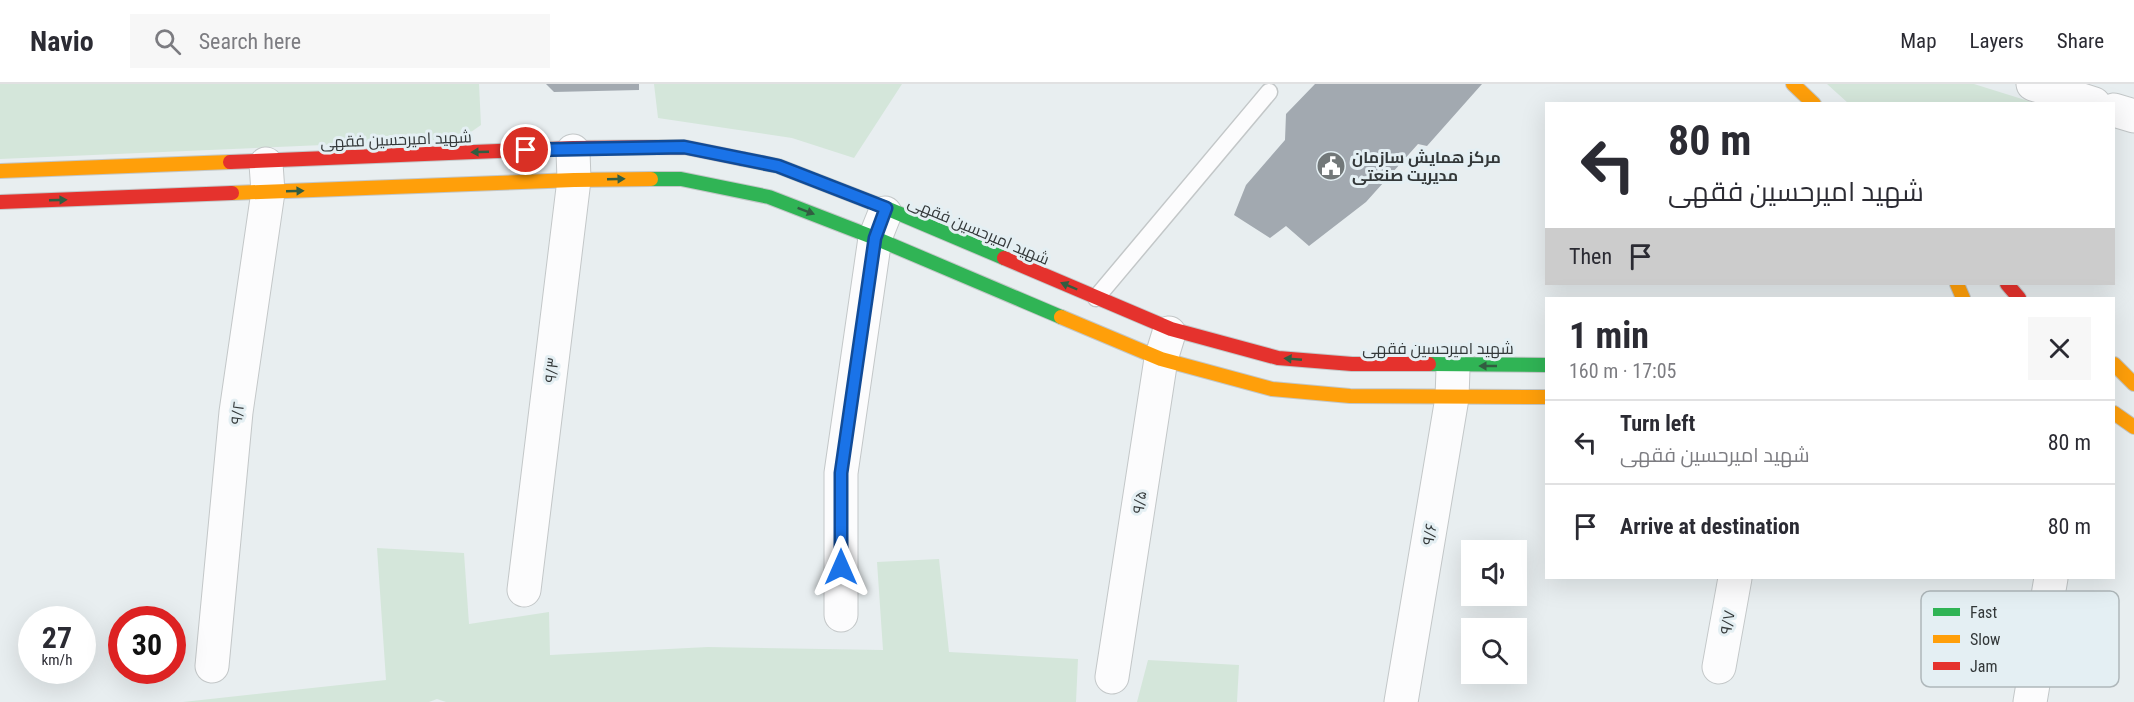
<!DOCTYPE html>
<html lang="en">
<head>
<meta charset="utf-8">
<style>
  :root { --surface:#fff; --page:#f7f7f7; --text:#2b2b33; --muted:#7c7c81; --line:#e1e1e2 }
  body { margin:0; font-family:"Roboto Condensed",Cairo,sans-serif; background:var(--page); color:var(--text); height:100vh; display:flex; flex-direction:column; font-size:22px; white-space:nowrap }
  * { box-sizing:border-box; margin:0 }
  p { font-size:20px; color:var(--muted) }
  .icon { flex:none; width:33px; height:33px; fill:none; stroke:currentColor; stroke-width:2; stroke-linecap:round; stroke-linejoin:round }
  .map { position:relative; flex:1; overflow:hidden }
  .sheet { position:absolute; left:1545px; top:213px; width:570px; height:282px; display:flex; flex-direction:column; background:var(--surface); border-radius:0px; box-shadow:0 6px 24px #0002 }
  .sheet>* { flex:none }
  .top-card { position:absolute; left:1545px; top:18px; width:570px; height:183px; border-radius:0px; box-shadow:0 6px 24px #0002; background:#fff; color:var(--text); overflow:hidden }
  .controls { position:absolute; left:1461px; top:456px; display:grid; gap:12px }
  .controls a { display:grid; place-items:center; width:66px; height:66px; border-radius:0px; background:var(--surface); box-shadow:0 6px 24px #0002; font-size:30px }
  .speed { position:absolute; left:18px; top:522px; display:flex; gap:12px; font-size:30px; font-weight:700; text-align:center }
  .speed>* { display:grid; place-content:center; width:78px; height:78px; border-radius:50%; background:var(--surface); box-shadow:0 6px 24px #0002; line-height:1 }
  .speed small { font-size:15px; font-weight:400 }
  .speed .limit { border:9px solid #d22; background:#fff; color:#111 }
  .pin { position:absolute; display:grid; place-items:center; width:51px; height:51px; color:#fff; margin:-26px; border:3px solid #fff; border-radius:50%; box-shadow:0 2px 6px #0007 }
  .me { position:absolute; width:66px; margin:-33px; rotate:0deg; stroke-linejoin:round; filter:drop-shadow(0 0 4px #0008) }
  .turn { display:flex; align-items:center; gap:21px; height:126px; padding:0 24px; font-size:27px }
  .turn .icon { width:78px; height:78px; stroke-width:2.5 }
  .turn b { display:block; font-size:42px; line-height:51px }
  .then { display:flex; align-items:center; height:57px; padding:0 24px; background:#0003; gap:12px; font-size:22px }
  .round { display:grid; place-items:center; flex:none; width:63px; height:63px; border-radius:0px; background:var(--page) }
  .summary { display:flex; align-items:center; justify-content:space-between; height:102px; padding:0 24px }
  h1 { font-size:36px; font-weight:700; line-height:45px }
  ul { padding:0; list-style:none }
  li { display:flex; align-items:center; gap:18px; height:84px; padding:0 24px; border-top:2px solid var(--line) }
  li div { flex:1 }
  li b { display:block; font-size:22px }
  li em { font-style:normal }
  header { display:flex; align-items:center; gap:36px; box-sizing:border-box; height:84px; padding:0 30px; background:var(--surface); border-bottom:2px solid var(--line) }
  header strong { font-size:28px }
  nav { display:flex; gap:33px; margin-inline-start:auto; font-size:21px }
  .search { width:420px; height:54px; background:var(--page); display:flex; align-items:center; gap:15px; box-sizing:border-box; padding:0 21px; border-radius:0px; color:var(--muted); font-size:22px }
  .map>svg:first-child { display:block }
</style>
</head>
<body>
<header>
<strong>Navio</strong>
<div class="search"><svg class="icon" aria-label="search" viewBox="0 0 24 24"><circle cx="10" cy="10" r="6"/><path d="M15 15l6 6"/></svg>Search here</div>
<nav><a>Map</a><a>Layers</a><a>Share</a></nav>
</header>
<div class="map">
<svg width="2134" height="618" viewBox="0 0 2134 618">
  <rect width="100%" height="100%" fill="#e8eef0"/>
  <path fill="#d4e6da" d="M 0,0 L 479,0 L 481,41 L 461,55 L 0,75 Z
    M 654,0 L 902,0 L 854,74 L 792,54 L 658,34 Z
    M 1827,0 L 1974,0 L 2035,19 L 1848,19 Z
    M 377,464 L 464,469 L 469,540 L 549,528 L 550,571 L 708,563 L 883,566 L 877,478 L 939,475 L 949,568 L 1078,575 L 1076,618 L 446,618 L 437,615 L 429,618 L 183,618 L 386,596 Z
    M 1148,576 L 1239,581 L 1237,618 L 1137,618 Z"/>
  <path fill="#a2a9b0" d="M 546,0 L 639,0 L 639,6 L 554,8 Z
    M 1315,0 L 1482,0 L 1427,62 L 1418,60 L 1366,118 L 1309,162 L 1286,142 L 1270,154 L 1234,131 L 1246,101 L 1285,56 L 1286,30 Z"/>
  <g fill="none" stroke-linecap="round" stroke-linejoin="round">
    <g stroke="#c3c7c8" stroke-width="19">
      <path id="lane" d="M 1096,214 L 1269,8"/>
    </g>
    <g stroke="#c3c7c8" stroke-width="35">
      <path id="street" d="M 2033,0 L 2094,20
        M 2114,26 L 2134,32
        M 524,506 L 574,96 L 573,67
        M 841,531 L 841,389 L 875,154 L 885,129
        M 212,582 L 236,328 L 268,108 L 266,80
        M 1719,583 L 1735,494
        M 1112,593 L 1161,275 L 1169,249
        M 1401,618 L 1452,314 L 1453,285
        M 2030,618 L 2051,494"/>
    </g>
    <g stroke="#c3c7c8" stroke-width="16">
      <path id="fast" d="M 743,75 L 778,82 L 886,124 L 1004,174
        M 651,95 L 681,95 L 769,113 L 875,154 L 1061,233
        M 1429,280 L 1546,281"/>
    </g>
    <g stroke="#c3c7c8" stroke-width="16">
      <path id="slow" d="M 1793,0 L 1814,20
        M 0,87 L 230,78
        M 232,109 L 574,96 L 651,95
        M 1957,200 L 1963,214
        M 1061,233 L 1161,275 L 1272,305 L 1350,312 L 1546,313
        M 2114,280 L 2134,300
        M 2114,329 L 2134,343"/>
    </g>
    <g stroke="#c3c7c8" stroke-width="16">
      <path id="jam" d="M 230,78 L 573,64 L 684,63 L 743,75
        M 0,118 L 232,109
        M 1004,174 L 1171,245 L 1278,274 L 1352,280 L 1429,280
        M 2007,200 L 2019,214"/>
    </g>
    <use href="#lane" stroke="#fcfcfd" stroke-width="16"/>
    <use href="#street" stroke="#fcfcfd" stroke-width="33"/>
    <use href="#fast" stroke="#30b455" stroke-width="14"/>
    <use href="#slow" stroke="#ff9f0a" stroke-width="14"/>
    <use href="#jam" stroke="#e5322d" stroke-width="14"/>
  </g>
  <defs><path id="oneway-solid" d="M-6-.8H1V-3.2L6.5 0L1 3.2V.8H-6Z" transform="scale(1.5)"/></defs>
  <g fill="#325d41">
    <use href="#oneway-solid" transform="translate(480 68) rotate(178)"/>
    <use href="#oneway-solid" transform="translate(616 95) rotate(-2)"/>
    <use href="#oneway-solid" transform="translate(295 107) rotate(-2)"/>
    <use href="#oneway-solid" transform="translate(58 116) rotate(-2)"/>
    <use href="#oneway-solid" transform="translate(806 127) rotate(21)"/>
    <use href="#oneway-solid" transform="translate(1069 202) rotate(-157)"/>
    <use href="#oneway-solid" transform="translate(1293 275) rotate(-175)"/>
    <use href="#oneway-solid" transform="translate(1488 282) rotate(180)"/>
  </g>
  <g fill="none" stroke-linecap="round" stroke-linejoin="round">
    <g stroke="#114b97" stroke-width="15">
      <path id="route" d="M 526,66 L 684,63 L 778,82 L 886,124 L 875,154 L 841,389 L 841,483"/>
    </g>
    <use href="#route" stroke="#1a73e8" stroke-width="10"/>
  </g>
  <defs>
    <g id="civic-disc" transform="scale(1.5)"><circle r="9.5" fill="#727879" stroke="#e4eff3"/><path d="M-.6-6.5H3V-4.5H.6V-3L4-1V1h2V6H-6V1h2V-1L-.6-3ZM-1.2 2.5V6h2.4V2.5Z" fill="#fff"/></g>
  </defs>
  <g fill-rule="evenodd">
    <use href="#civic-disc" x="1331" y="82"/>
  </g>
  <g text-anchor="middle" stroke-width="6" stroke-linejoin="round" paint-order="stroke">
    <g font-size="16" fill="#333839" stroke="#e4eff3">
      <text transform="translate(396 55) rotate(-2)" y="6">شهید امیرحسین فقهی</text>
      <text transform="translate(979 146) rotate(23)" y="6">شهید امیرحسین فقهی</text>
      <text x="1438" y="270">شهید امیرحسین فقهی</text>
      <text transform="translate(551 286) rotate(-83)" y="6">۹/۳</text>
      <text transform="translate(237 329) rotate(-83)" y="6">۹/۲</text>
      <text transform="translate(1139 418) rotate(-81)" y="6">۹/۵</text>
      <text transform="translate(1429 450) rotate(-80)" y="6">۹/۶</text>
      <text transform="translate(1727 538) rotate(-80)" y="6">۹/۷</text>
    </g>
    <g font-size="16" font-weight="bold" fill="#333839" stroke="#e4eff3" text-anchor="start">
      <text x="1352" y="79">مرکز همایش سازمان<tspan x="1352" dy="18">مدیریت صنعتی</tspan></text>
    </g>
  </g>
  <rect x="1921" y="507" width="198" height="96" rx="9" fill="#e4eff3" stroke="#afb8bb" stroke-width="1.5"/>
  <rect x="1933" y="524" width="27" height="8" fill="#30b455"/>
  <rect x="1933" y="551" width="27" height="8" fill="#ff9f0a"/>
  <rect x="1933" y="578" width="27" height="8" fill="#e5322d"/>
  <g font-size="16" fill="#333839">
    <text x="1970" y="534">Fast</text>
    <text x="1970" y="561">Slow</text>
    <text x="1970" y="588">Jam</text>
  </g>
</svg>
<div class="controls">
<a><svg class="icon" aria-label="sound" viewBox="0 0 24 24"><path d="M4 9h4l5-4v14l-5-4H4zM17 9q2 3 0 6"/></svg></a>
<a><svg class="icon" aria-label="search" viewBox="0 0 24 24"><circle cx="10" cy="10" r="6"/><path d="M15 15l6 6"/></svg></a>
</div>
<div class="speed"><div>27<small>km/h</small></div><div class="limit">30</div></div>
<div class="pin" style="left:526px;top:66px;background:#d93025"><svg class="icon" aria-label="arrive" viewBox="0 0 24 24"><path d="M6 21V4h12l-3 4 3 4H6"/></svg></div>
<svg class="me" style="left:841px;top:483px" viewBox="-20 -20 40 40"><path d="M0-17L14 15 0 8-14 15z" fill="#1a73e8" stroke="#fff" stroke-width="4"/></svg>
<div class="top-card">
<div class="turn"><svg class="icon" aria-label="left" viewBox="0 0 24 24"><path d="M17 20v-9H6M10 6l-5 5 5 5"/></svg><div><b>80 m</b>شهید امیرحسین فقهی</div></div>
<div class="then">Then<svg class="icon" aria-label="arrive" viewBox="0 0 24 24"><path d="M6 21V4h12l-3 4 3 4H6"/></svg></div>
</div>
<section class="sheet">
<div class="summary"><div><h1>1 min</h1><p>160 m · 17:05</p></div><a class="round"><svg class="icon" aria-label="close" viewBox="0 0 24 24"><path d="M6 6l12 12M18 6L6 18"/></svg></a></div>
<ul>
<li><svg class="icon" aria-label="left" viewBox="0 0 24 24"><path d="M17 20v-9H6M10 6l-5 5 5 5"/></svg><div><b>Turn left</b><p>شهید امیرحسین فقهی</p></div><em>80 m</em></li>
<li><svg class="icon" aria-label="arrive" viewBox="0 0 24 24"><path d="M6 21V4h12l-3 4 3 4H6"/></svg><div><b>Arrive at destination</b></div><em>80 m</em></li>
</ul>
</section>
</div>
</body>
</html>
